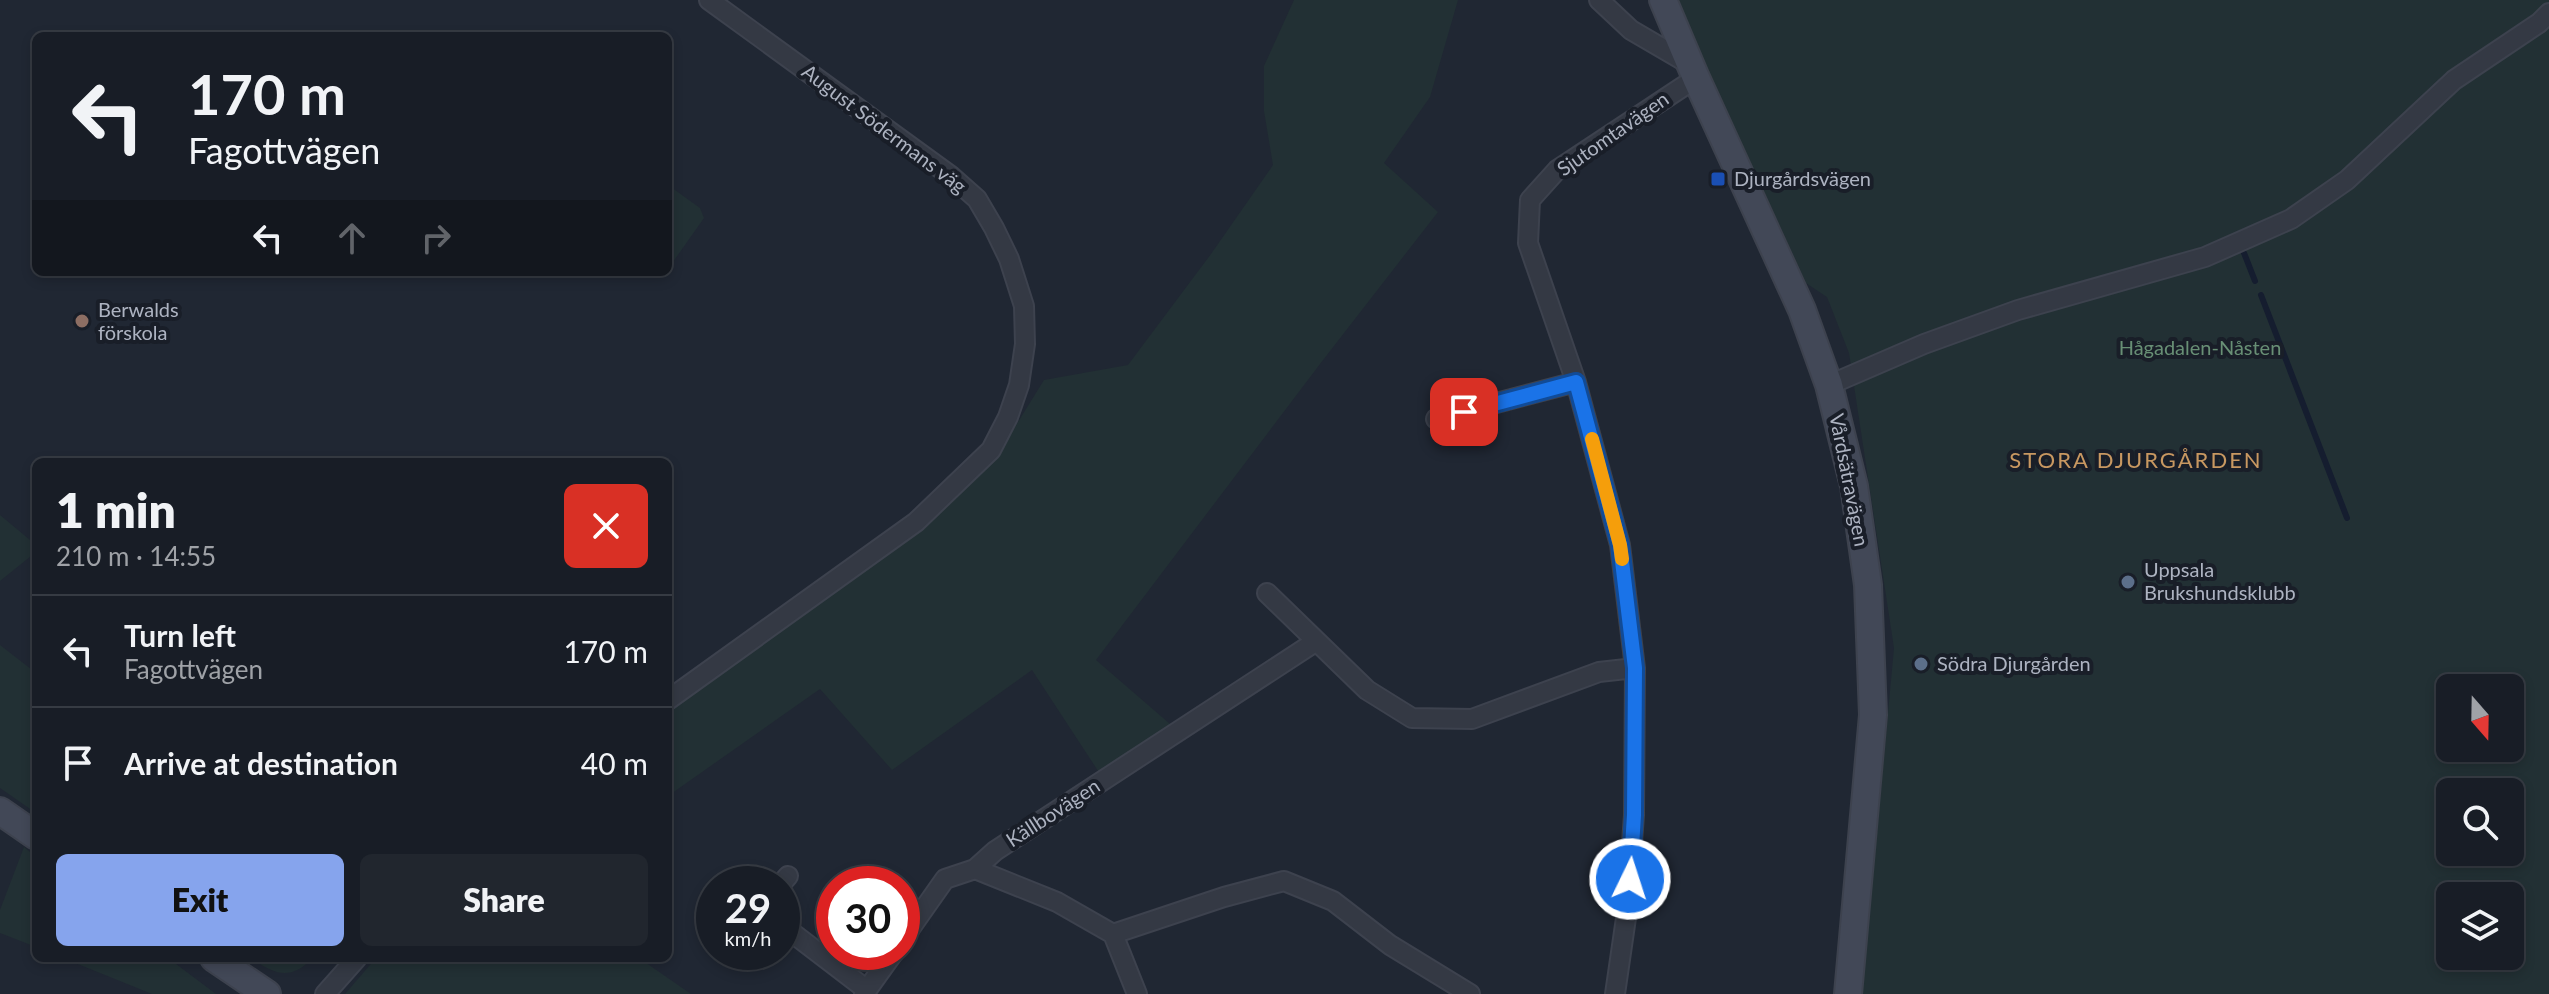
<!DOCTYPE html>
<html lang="en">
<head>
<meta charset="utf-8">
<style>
  :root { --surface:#181d26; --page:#21262e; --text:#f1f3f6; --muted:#9fa2a7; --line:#363b43; --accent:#86a4ed }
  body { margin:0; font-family:Lato,sans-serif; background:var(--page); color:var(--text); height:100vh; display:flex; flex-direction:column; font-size:30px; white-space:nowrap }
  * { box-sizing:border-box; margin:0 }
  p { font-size:26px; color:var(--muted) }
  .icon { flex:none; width:44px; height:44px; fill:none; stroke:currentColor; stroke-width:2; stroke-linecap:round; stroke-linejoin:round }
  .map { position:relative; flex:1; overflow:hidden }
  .side { position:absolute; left:32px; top:458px; width:640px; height:504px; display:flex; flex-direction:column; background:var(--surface); border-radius:12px; box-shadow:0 4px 12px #0003,0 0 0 2px var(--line) }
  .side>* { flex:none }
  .guide { position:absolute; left:32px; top:32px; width:640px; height:244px; border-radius:12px; box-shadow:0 4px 12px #0003,0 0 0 2px var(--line); background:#181d26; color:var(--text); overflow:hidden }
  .needle { width:52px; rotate:160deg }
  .tools { position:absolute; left:2436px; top:674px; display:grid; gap:16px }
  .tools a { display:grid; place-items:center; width:88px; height:88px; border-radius:12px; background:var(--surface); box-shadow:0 4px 12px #0003,0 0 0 2px var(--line); font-size:40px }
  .speed { position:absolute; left:696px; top:866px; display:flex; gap:16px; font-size:40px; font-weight:700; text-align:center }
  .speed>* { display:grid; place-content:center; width:104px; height:104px; border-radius:50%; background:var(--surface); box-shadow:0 4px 12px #0003,0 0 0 2px var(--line); line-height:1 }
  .speed small { font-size:20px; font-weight:400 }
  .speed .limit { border:12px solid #d22; background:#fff; color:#111 }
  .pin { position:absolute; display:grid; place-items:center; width:68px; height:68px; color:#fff; margin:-34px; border-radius:16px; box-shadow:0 4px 12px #0006 }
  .me { position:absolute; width:88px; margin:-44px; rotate:4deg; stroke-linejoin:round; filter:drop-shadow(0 0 6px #0008) }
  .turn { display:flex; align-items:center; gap:28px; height:168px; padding:0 24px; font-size:36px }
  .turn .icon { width:104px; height:104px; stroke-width:2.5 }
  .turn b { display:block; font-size:56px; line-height:68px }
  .lanes { display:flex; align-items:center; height:76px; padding:0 24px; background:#0003; justify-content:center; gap:40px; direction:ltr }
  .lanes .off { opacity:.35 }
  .round { display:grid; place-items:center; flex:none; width:84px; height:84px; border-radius:12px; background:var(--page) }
  .overview { display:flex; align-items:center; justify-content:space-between; height:136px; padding:0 24px }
  h1 { font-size:48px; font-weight:800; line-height:60px }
  .primary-button { display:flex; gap:16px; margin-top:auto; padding:16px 24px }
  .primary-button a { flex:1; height:92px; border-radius:12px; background:var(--accent); color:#111; font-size:32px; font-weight:800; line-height:92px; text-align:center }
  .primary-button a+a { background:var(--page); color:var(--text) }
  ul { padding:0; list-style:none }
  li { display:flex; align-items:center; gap:24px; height:112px; padding:0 24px; border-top:2px solid var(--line) }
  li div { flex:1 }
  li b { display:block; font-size:30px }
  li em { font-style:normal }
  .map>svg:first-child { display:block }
</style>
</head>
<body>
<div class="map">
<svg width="2549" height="994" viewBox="0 0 2549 994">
  <rect width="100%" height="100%" fill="#202733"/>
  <path fill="#223034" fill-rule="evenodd" d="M 1294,0 L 1458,0 L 1430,97 L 1384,163 L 1438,212 L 1320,364 L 1096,660 L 1177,730 L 1104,780 L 1032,670 L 892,770 L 820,689 L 668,796 L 668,712 L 928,524 L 994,461 L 1044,380 L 1128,365 L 1211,254 L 1273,165 L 1264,111 L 1264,66 Z
    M 1679,0 L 2549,0 L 2549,994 L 1862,994 L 1894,648 L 1849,353 L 1827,297 L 1806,283 L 1690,32 ZM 2450,688 L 2510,688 L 2510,748 L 2450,748 ZM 2450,792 L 2510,792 L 2510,852 L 2450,852 ZM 2450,896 L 2510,896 L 2510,956 L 2450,956 Z
    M 668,185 L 700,208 L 704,218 L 668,269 Z
    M 0,515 L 36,545 L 36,552 L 0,581 Z
    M 0,645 L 36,673 L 36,813 L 0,788 Z
    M 24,847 L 36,857 L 36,947 L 0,933 L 0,910 Z
    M 63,958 L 168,958 L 216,994 L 152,994 Z
    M 251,958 L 313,958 C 290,981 276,975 251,958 Z
    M 376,958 L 639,958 L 691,994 L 345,994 Z"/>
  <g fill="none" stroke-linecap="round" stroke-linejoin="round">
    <path stroke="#151d2f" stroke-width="6" d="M 2244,253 L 2255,281
      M 2261,295 L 2347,518"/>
    <g stroke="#3d424e" stroke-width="22">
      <path id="street" d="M 1599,0 L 1631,30 L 1691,65
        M 1829,385 L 1924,344 L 2018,310 L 2205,257 L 2291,219 L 2347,180 L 2454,80 L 2539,23 L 2549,13
        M 1436,419 L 1576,382
        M 1267,593 L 1367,690 L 1412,718 L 1472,719 L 1599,672 L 1635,668
        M 668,700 L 916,522 L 991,450 L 1008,417 L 1019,385 L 1025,344 L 1024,306 L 1009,259 L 994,228 L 977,199 L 951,176 L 709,0
        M 781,884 L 788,876
        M 782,925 L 867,990
        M 1113,934 L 1224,897 L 1284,881 L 1333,901 L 1390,945 L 1470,994
        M 902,940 L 945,879 L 975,869
        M 325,994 L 357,958
        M 864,994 L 894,952
        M 1137,994 L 1113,934 L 1057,902 L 975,869 L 995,851 L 1315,642
        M 1615,994 L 1627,911 L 1634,815 L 1635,668 L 1620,545 L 1576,382 L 1528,243 L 1530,200 L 1557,170 L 1696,78"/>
    </g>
    <g stroke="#3d424e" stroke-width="30">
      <path id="secondary" d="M 1663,0 L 1696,78 L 1802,310 L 1829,385 L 1854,486 L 1868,585 L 1873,715 L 1848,994
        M 0,811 L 36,836
        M 214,958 L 267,994"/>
    </g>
    <use href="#street" stroke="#343944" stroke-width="18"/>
    <use href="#secondary" stroke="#424857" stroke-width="26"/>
  </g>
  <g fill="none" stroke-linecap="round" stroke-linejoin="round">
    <g stroke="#114b97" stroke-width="20">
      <path id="route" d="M 1464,412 L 1576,382 L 1620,545 L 1635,668 L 1634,815 L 1630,879"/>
    </g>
    <use href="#route" stroke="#1a73e8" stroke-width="14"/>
    <path stroke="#f59e0b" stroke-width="14" d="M 1592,439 L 1620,545 L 1622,559"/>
  </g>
  <rect fill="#1a4fb4" stroke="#191e28" stroke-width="3" x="1710" y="171" width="16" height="16" rx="4"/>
  <circle fill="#8d6e63" stroke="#191e28" stroke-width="3" cx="82" cy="321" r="8"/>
  <g fill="#5c6f8a" stroke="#191e28" stroke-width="3">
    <circle cx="2128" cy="582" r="8"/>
    <circle cx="1921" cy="664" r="8"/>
  </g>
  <g text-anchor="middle" stroke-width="8" stroke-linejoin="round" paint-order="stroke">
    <g font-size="20" fill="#adb3c1" stroke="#191e28">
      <text transform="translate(884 129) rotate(37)" y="7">August Södermans väg</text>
      <text transform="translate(1613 134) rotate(-35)" y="7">Sjutomtavägen</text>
      <text transform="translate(1849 480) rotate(79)" y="7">Vårdsätravägen</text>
      <text transform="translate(1053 813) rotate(-33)" y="7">Källbovägen</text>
    </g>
    <g font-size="20" fill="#adb3c1" stroke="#191e28" text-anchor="start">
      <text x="1734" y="186">Djurgårdsvägen</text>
      <text x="98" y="317">Berwalds<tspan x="98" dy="23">förskola</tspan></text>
      <text x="2144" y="577">Uppsala<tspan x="2144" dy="23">Brukshundsklubb</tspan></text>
      <text x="1937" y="671">Södra Djurgården</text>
    </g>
    <g font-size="20" fill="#688f75" stroke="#191e28">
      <text x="2200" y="355">Hågadalen-Nåsten</text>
    </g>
    <g font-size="22" letter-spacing="2" fill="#c89861" stroke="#191e28">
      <text x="2136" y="468">STORA DJURGÅRDEN</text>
    </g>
  </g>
</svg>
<div class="tools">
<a><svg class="needle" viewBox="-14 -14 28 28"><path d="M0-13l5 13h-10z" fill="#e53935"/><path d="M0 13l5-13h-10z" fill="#9fa2a7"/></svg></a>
<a><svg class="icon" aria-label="search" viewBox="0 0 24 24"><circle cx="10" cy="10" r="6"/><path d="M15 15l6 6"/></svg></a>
<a><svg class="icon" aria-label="layers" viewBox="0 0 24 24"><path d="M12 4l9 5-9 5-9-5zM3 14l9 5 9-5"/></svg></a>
</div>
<div class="speed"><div>29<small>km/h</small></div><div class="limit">30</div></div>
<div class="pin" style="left:1464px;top:412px;background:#d93025"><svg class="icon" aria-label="arrive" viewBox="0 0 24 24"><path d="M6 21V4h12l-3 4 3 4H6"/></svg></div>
<svg class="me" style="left:1630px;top:879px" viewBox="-20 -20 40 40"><circle r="17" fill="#1a73e8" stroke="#fff" stroke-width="3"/><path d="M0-11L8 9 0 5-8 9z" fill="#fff"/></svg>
<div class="guide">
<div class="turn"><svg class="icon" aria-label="left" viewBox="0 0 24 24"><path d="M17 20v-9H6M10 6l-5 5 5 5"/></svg><div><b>170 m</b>Fagottvägen</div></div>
<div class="lanes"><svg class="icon" aria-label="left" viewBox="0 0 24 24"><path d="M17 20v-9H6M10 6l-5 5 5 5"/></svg><svg class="icon off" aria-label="ahead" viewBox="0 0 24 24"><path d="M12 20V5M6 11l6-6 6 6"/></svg><svg class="icon off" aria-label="right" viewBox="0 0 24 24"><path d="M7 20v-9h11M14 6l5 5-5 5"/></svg></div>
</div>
<section class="side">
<div class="overview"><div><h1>1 min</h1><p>210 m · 14:55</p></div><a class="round" style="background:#d93025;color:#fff"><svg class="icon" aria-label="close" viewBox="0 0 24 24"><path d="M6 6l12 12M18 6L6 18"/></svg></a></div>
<ul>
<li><svg class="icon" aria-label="left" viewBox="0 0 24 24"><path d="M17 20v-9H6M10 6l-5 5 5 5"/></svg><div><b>Turn left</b><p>Fagottvägen</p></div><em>170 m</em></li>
<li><svg class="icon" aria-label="arrive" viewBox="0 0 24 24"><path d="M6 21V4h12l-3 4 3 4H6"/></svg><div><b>Arrive at destination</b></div><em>40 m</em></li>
</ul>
<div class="primary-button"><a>Exit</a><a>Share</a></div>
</section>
</div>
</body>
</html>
